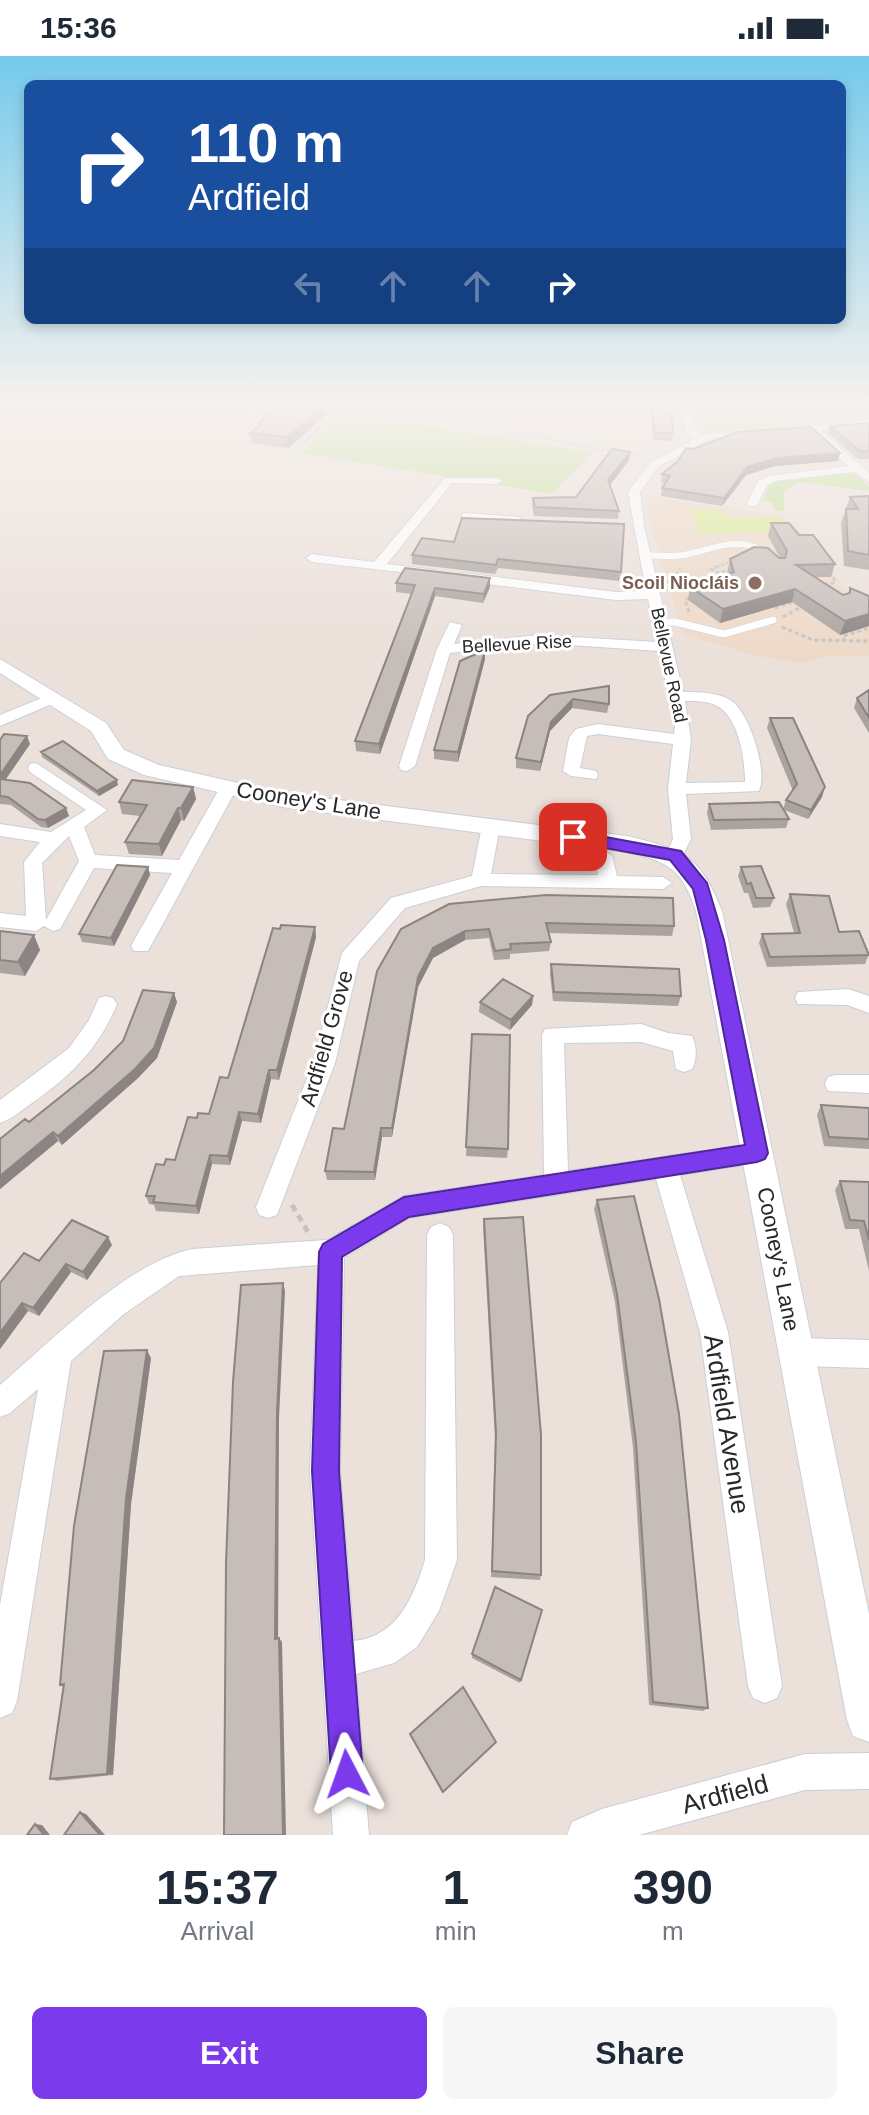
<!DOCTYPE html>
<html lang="en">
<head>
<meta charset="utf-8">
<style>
  :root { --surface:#fff; --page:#f6f6f7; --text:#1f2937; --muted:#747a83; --accent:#7c3aed }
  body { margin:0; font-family:Arial,sans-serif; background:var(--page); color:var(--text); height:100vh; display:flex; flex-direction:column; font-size:30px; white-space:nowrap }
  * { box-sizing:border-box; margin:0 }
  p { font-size:26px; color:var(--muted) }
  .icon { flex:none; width:44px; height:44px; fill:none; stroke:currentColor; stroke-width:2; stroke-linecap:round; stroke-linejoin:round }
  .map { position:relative; height:1779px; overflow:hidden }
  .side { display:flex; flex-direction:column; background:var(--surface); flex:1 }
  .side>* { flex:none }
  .guide { position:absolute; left:24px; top:24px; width:822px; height:244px; border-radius:12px; box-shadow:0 4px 12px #0003; background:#1a4fa0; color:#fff; overflow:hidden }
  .pin { position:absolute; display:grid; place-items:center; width:68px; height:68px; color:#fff; margin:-34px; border-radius:16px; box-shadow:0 4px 12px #0006 }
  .me { position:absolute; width:88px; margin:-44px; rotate:356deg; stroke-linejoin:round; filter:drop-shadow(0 0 6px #0008) }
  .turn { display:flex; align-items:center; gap:28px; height:168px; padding:0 32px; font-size:36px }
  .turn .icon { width:104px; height:104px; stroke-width:2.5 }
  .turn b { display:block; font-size:56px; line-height:68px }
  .lanes { display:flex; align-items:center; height:76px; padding:0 32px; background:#0003; justify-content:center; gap:40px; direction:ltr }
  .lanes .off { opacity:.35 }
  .eta { display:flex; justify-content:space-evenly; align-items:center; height:136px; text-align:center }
  .eta b { font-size:48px; font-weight:700; line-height:56px }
  .button { display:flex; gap:16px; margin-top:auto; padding:16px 32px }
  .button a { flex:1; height:92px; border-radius:12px; background:var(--accent); color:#fff; font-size:32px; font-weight:700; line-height:92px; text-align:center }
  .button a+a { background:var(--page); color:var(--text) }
  .status { display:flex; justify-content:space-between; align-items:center; height:56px; padding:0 40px; background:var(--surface); direction:ltr }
  .status svg { height:22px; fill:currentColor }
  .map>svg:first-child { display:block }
</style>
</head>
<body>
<div class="status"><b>15:36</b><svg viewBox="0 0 49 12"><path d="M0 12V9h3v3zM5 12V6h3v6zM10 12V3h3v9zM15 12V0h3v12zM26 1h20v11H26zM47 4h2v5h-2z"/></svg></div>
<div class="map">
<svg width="869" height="1779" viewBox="0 0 869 1779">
  <rect width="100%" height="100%" fill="#ebe0da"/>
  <path fill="#eed9c8" d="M 644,440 L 781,459 L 810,483 L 846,535 L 869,546 L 869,600 L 825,600 L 801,607 L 754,599 L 682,578 Z"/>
  <path fill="#c1e394" d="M 785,352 L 795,367 L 712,376 L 701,373 L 694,353 Z
    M 343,356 L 592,397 L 552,438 L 302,397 Z
    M 854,415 L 869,431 L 869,435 L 800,426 L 784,435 L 784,455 L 774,454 L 772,446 L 763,444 L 770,428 L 794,421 Z"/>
  <path fill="#d9eb90" d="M 690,453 L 723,453 L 727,461 L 780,461 L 788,476 L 700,478 Z"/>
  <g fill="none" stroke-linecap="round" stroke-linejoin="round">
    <g stroke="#c8d0db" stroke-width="7">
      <path id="service-far1" d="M 646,499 C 659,500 671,501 684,499 C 714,493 741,477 768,499"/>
    </g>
    <g stroke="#c8d0db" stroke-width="8">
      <path id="service" d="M 659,566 L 675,566 L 724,578 L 773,564"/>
    </g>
    <g stroke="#c8d0db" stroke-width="2">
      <path id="minor" d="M 681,350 L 691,350 L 696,375 L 703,379 L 869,364 L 869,370 L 820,374 L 869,417 L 869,426 L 854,416 L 775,425 L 767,429 L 757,450 L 749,450 L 747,447 L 758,425 L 769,420 L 848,410 L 809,375 L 712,382 L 658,411 L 640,436 L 644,470 L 683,636 C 699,636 720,636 733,646 C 750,660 768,715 759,735 L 686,738 L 691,783 L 681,803 L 669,803 L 666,799 L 673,783 L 668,733 L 673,688 L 598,678 L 587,680 L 580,712 L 596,715 L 598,719 L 596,723 L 571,720 L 563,715 L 569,682 L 576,673 L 598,668 L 674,678 L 675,669 L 659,595 L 539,587 L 450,597 L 415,710 L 407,715 L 401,714 L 399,710 L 437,593 L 450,566 L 462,569 L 454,588 L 539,579 L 657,586 L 648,543 L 616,544 L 463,525 L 456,521 L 463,517 L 616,536 L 646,535 L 628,436 L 650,407 L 695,383 L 686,376 ZM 685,645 C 696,645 708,645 717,650 C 739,661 745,704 745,726 L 686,727 L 691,684 Z
        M 445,422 L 496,422 L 502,425 L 496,428 L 452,427 L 387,508 L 436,514 L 436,520 L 312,506 L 306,502 L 312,498 L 374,506 Z
        M 466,457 L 518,461 L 524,465 L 518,469 L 462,464 L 462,458 Z
        M 54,637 L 59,639 L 59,645 L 0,670 L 0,659 Z
        M 36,707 L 107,754 L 84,771 L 95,799 L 179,804 L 222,728 L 228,727 L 237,732 L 148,895 L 134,895 L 131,890 L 172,817 L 94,812 L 60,873 L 53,875 L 44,870 L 36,875 L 0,871 L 0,857 L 26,860 L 24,806 L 40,786 L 0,780 L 0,768 L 51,776 L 86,754 L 30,716 L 28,712 L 30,708 ZM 69,780 L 79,805 L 46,864 L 42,807 Z
        M 491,764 L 500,770 L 491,818 L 598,819 L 594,800 L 603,794 L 612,800 L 617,820 L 663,821 L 672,827 L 663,833 L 481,830 L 405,852 L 359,905 L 335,1007 L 280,1151 L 277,1159 L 268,1162 L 259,1159 L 256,1151 L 313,1007 L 342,897 L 391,842 L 472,820 L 482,770 Z
        M 848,933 L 869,940 L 869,957 L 847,949 L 798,948 L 795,942 L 798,936 Z
        M 106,940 L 113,942 L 117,948 C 99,992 71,1020 32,1047 C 22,1054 12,1063 0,1067 L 0,1044 L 69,992 L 89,964 L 99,942 Z
        M 641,968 L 668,977 L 692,980 C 697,990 697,1004 692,1013 L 684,1016 L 676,1013 L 673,995 L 641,986 L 564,987 L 568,1115 L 757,1087 L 765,1090 L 769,1097 L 765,1104 L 757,1107 L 680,1119 L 728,1276 L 782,1630 L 777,1642 L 765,1647 L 753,1642 L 748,1630 L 700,1276 L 656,1123 L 409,1162 L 344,1202 L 340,1415 L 354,1585 C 398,1580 413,1542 425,1504 L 427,1179 L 431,1171 L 440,1167 L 449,1171 L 453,1179 L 457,1504 L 439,1555 L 417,1591 L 394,1607 L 356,1618 L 369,1779 L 333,1779 L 310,1415 L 318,1209 L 179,1220 L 124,1258 L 71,1305 L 17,1645 L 12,1657 L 0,1662 L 0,1549 L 38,1333 L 10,1357 L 0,1361 L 0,1329 C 53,1284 125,1208 192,1193 L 327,1184 L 404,1140 L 544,1119 L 542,979 L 545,973 Z
        M 836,1019 L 869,1019 L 869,1037 L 828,1035 L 825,1028 L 828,1021 Z
        M 798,1282 L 869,1284 L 869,1312 L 798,1310 L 788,1306 L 784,1296 L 788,1286 Z
        M 869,1697 L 869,1733 L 805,1734 L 639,1779 L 567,1779 L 572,1766 L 602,1753 L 805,1698 Z"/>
    </g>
    <g stroke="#c8d0db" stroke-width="2">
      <path id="tertiary" d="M 0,603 L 106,667 L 124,694 L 159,709 L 283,737 L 627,780 C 682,793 701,800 722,855 L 869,1558 L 869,1686 L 853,1680 L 847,1664 L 696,855 C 682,813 669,806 627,796 L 283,751 L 144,719 L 108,703 L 91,675 L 0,617 Z"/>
    </g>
    <path stroke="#c3c3c3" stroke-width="2" stroke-dasharray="3 2" stroke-linecap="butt" d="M 293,397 L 340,352 L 477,370 L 615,396
      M 624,397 L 643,401
      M 717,511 L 734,504"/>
    <path stroke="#c3c3c3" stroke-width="3" stroke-dasharray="4 3" stroke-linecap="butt" d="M 720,518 L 711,513 L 722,509
      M 674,525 L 712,521 L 730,513
      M 666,526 L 674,525 L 680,512
      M 824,529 L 836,526 L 830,517
      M 775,552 L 797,545
      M 689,556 L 685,544 L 691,541
      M 783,561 L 803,550
      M 782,571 L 813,584 L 869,585
      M 844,586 L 843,580 L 869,572"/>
    <path stroke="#c3c3c3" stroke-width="5" stroke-dasharray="7 5" stroke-linecap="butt" d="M 292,1149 L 308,1176"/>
    <use href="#service-far1" stroke="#fff" stroke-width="6"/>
    <use href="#service" stroke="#fff" stroke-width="7"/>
    <use href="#minor" fill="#fff" fill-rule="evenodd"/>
    <use href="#tertiary" fill="#fff" fill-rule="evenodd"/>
  </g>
  <path fill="#aaa39f" d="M 650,350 L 670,350 L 673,377 L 672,385 L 653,384 Z
    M 327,358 L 288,392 L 251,387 L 250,377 L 259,370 L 259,368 Z
    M 869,367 L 869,403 L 858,403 L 828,377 L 830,370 Z
    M 694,393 L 840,397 L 838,405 L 775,410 L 746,419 L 722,450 L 661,440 L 662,432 L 665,427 L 661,427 L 662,418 Z
    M 630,396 L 629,404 L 610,429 L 619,455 L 618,463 L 534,460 L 532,450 L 533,442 L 576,441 Z
    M 869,440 L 869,514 L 844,510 L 841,467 L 850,441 Z
    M 771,467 L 799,479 L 835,508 L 831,521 L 815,521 L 843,539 L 848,537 L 850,532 L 869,540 L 869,570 L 840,579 L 792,546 L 720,567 L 688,544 L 690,531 L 727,518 L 730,503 L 780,502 L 768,480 Z
    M 422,482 L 621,516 L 619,525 L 498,512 L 495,518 L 412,508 L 412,499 Z
    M 490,522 L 490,531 L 483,547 L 435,540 L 380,698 L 356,695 L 355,685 L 412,538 L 396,536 L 396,527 Z
    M 485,594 L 485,603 L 458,706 L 434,703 L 434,694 Z
    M 869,634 L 869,677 L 854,652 L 857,642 Z
    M 550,639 L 609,648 L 607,657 L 572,652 L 550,675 L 540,715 L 516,712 L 516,702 Z
    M 770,662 L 822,741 L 808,763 L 784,754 L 789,763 L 786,772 L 711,774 L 707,757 L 709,748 L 783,753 L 786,744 L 793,735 L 767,672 Z
    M 0,684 L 30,688 L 6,723 L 66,752 L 69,760 L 48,772 L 41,771 L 11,749 L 0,748 Z
    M 41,696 L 118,729 L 99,740 L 42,701 Z
    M 193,731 L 196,743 L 184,765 L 181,764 L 162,800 L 129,798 L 125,786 L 140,760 L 122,758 L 119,746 Z
    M 148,811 L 150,819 L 114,890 L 82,886 L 79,878 Z
    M 741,811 L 774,842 L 770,851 L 753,852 L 748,837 L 744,837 L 738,820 Z
    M 790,838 L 869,898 L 865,908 L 767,911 L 759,887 L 762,878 L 794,877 L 786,848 Z
    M 449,848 L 674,870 L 672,880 L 548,877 L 551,886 L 549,895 L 510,898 L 510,903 L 494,904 L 489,882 L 465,884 L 433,902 L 418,931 L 392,1081 L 382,1081 L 375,1124 L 327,1124 L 325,1115 L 344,1073 Z
    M 315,871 L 316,881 L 279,1024 L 271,1023 L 261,1067 L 242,1065 L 230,1109 L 212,1108 L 199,1158 L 156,1155 L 154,1149 L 149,1148 L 146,1140 L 164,1109 L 175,1104 L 197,1062 L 209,1058 L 228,1022 L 280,873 Z
    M 0,875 L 40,894 L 25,920 L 0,917 Z
    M 551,908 L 681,940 L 678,950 L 553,945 L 550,918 Z
    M 533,940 L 532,949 L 510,974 L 479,956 L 480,946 Z
    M 177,946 L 157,1002 L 138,1022 L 62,1089 L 58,1085 L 0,1133 L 0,1083 L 29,1066 Z
    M 472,978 L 508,1093 L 507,1102 L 466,1100 Z
    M 821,1049 L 869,1052 L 869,1093 L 824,1090 L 817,1059 Z
    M 840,1125 L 869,1126 L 869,1215 L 859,1173 L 845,1173 L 835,1134 Z
    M 597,1144 L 708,1652 L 703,1655 L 649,1649 L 633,1392 L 615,1246 L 594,1153 Z
    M 484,1163 L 541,1519 L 540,1524 L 491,1521 L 495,1383 L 483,1171 Z
    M 112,1189 L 87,1224 L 71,1216 L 39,1260 L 28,1255 L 0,1293 L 0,1227 Z
    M 151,1302 L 131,1448 L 113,1719 L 57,1725 L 50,1723 L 63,1631 L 60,1629 Z
    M 542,1554 L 520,1627 L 472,1602 L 472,1598 Z
    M 410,1678 L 496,1686 L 495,1688 L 442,1737 Z"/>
  <path fill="#8b8482" d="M 323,350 L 326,350 L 327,358 L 288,392 L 287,381 Z
    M 630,396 L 629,404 L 607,433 L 608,424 Z
    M 840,397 L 838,405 L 775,410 L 746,419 L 722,450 L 724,442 L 747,411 L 777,402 Z
    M 490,522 L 490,531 L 483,547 L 484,538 Z
    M 435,532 L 435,540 L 380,698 L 379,688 Z
    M 795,533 L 792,546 L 720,567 L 723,553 Z
    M 869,558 L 869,570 L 840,579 L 845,565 Z
    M 485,594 L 485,603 L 458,706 L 458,696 Z
    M 573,643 L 572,652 L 550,675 L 540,715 L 541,706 L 551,666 Z
    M 27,680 L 30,688 L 1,730 L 0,719 Z
    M 117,724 L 118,729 L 99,740 L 97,735 Z
    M 193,731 L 196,743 L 184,765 L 181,752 Z
    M 825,731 L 822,741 L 808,763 L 811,754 Z
    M 66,752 L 69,760 L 48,772 L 45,764 Z
    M 178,752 L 181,764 L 162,800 L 159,788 Z
    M 148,811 L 150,819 L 114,890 L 111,882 Z
    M 315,871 L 316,881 L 279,1024 L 277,1014 Z
    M 465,875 L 465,884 L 433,902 L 418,931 L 392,1081 L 392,1072 L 418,921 L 433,892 Z
    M 34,879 L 40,894 L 25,920 L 18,906 Z
    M 174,937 L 177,946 L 157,1002 L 138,1022 L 62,1089 L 58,1080 Z
    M 533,940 L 532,949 L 510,974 L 511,964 Z
    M 269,1014 L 271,1023 L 261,1067 L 258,1058 Z
    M 239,1056 L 242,1065 L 230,1109 L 228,1100 Z
    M 381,1072 L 382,1081 L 375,1124 L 374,1116 Z
    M 53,1076 L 58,1085 L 0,1133 L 0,1120 Z
    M 210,1099 L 212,1108 L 199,1158 L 196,1150 Z
    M 108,1181 L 112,1189 L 87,1224 L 83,1216 Z
    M 66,1208 L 71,1216 L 39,1260 L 33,1252 Z
    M 283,1227 L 285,1235 L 279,1363 L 278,1587 L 275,1583 L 277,1356 Z
    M 22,1247 L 28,1255 L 0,1293 L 0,1277 Z
    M 147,1294 L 151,1302 L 131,1448 L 113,1719 L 107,1718 L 126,1442 Z
    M 279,1582 L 282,1586 L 286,1779 L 283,1779 Z
    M 80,1756 L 86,1758 L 105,1779 L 100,1779 Z
    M 35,1768 L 42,1769 L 50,1779 L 44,1779 Z"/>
  <path fill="#c6bdb9" stroke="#8b8482" stroke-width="2" d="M 276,350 L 323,350 L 287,381 L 250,377 L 261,369 L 259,368 Z
    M 652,350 L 670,350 L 673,377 L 655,377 Z
    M 869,367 L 869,395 L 860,395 L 830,370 Z
    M 811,371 L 840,397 L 777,402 L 747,411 L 724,442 L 662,432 L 670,420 L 662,418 L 678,405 L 686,392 L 694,393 L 737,376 Z
    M 612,393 L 630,396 L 608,424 L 619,455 L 535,451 L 533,442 L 576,441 Z
    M 869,440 L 869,499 L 848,495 L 846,453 L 858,453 L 850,441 Z
    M 462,462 L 624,468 L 624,471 L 621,516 L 498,503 L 496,509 L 412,499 L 422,482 L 454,486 Z
    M 771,467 L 789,467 L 799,479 L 813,479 L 835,508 L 796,509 L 843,539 L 850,537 L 850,532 L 869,540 L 869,558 L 845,565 L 795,533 L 723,553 L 690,531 L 734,516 L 730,503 L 754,491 L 768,492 L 779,502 L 785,502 L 787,495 Z
    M 405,512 L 490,522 L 484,538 L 435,532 L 379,688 L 355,685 L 415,529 L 396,527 Z
    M 485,594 L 458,696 L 434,694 L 460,605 Z
    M 609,630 L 609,648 L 573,643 L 551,666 L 541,706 L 516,702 L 528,660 L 550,639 Z
    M 869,634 L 869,662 L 857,642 Z
    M 770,662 L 793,662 L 825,731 L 811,754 L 786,744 L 797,728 Z
    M 4,678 L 27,680 L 0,719 L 0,684 Z
    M 63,685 L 117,724 L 97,735 L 41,696 Z
    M 0,723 L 30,727 L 66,752 L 45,764 L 38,763 L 8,741 L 0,740 Z
    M 132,724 L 193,731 L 181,752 L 178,752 L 159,788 L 125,786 L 147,749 L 119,746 Z
    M 779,746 L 789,763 L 714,764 L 709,748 Z
    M 117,809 L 148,811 L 111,882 L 79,878 Z
    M 761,810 L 774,842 L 756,842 L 751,827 L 747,828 L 741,811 Z
    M 790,838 L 829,840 L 839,876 L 859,875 L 869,899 L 770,901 L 762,878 L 800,877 Z
    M 546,839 L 673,842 L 674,870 L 546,867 L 551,886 L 510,888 L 511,893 L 495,895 L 489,873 L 465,875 L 433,892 L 418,921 L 392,1072 L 381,1072 L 374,1116 L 325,1115 L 333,1072 L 344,1073 L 377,915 L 401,873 L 449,848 Z
    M 281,869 L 315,871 L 277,1014 L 269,1014 L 258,1058 L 239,1056 L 228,1100 L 210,1099 L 196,1150 L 153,1146 L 155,1140 L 146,1140 L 156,1108 L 164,1109 L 166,1103 L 175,1104 L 188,1061 L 197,1062 L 198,1057 L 209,1058 L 220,1021 L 228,1022 L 273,872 L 280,873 Z
    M 0,875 L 34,879 L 18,906 L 0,904 Z
    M 551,908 L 679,913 L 681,940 L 554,936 Z
    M 503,923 L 533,940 L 511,964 L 480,946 Z
    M 143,934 L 174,937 L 154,992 L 135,1013 L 58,1080 L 53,1076 L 0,1120 L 0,1083 L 25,1063 L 29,1066 L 94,1014 L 123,985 Z
    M 472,978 L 510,979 L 508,1093 L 466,1091 Z
    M 821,1049 L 869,1052 L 869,1083 L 829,1081 Z
    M 840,1125 L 869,1126 L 869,1184 L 864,1165 L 850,1164 Z
    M 634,1140 L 659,1243 L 679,1358 L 708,1652 L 653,1646 L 636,1386 L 617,1238 L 597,1144 Z
    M 523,1161 L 541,1379 L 541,1519 L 492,1515 L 496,1377 L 484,1163 Z
    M 72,1164 L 108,1181 L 83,1216 L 66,1208 L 33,1252 L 22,1247 L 0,1277 L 0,1227 L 24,1197 L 39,1205 Z
    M 283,1227 L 277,1356 L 275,1583 L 279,1582 L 283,1779 L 224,1779 L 226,1507 L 233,1326 L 241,1229 Z
    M 147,1294 L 126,1442 L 107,1718 L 50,1723 L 64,1628 L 60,1629 L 74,1470 L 104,1295 Z
    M 495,1531 L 542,1554 L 521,1624 L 472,1598 Z
    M 463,1631 L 496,1686 L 443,1736 L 410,1678 Z
    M 80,1756 L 100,1779 L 64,1779 Z
    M 35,1768 L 44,1779 L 27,1779 Z"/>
  <linearGradient id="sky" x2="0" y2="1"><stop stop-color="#75caeb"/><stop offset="0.58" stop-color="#f6f1ee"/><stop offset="1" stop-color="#f6f1ee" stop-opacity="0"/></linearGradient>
  <rect width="869" height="600" fill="url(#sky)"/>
  <path fill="#7c3aed" stroke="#51269a" stroke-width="2" d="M 573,775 L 681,795 L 707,827 L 724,884 L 768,1097 L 765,1103 L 757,1106 L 409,1161 L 342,1201 L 339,1415 L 363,1718 L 358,1730 L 347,1734 L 335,1730 L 331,1718 L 312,1415 L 319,1196 L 323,1188 L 404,1141 L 745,1089 L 706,884 L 693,833 L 670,804 L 567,785 L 567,777 Z"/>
  <circle fill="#8d6e63" stroke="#fff" stroke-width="3" cx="755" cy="527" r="8"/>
  <g text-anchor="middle" stroke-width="6" stroke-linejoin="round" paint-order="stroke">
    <g font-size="18" font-weight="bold" fill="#785e54" stroke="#fff" text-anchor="end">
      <text x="739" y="533">Scoil Niocláis</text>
    </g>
    <g font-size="18" fill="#282828" stroke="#fff">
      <text transform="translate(517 588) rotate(-3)" y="6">Bellevue Rise</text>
      <text transform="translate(669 609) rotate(78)" y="6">Bellevue Road</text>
    </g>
    <g font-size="22" fill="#282828" stroke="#fff">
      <text transform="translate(309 744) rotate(9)" y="8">Cooney's Lane</text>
      <text transform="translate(326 982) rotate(-74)" y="8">Ardfield Grove</text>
      <text transform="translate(779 1203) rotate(79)" y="8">Cooney's Lane</text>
    </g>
    <g font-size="26" fill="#282828" stroke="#fff">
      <text transform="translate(727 1368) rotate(81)" y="9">Ardfield Avenue</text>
      <text transform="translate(725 1738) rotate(-15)" y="9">Ardfield</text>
    </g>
  </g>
</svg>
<div class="pin" style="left:573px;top:781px;background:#d93025"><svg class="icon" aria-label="arrive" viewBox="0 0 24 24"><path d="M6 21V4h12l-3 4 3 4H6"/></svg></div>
<svg class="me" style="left:347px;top:1718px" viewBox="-20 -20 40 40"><path d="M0-17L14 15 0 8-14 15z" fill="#7c3aed" stroke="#fff" stroke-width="4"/></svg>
<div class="guide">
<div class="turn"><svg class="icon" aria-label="right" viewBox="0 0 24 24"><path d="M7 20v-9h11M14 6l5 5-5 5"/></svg><div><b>110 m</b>Ardfield</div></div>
<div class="lanes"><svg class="icon off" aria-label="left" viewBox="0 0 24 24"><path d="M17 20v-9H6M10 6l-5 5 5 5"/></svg><svg class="icon off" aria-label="ahead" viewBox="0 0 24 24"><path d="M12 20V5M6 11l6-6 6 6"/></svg><svg class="icon off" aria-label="ahead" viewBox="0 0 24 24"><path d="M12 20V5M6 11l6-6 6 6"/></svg><svg class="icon" aria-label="right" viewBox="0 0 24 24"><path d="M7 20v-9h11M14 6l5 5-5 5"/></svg></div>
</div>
</div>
<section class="side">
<div class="eta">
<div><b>15:37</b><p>Arrival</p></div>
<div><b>1</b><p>min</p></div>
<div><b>390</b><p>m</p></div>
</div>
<div class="button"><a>Exit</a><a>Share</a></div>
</section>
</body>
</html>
